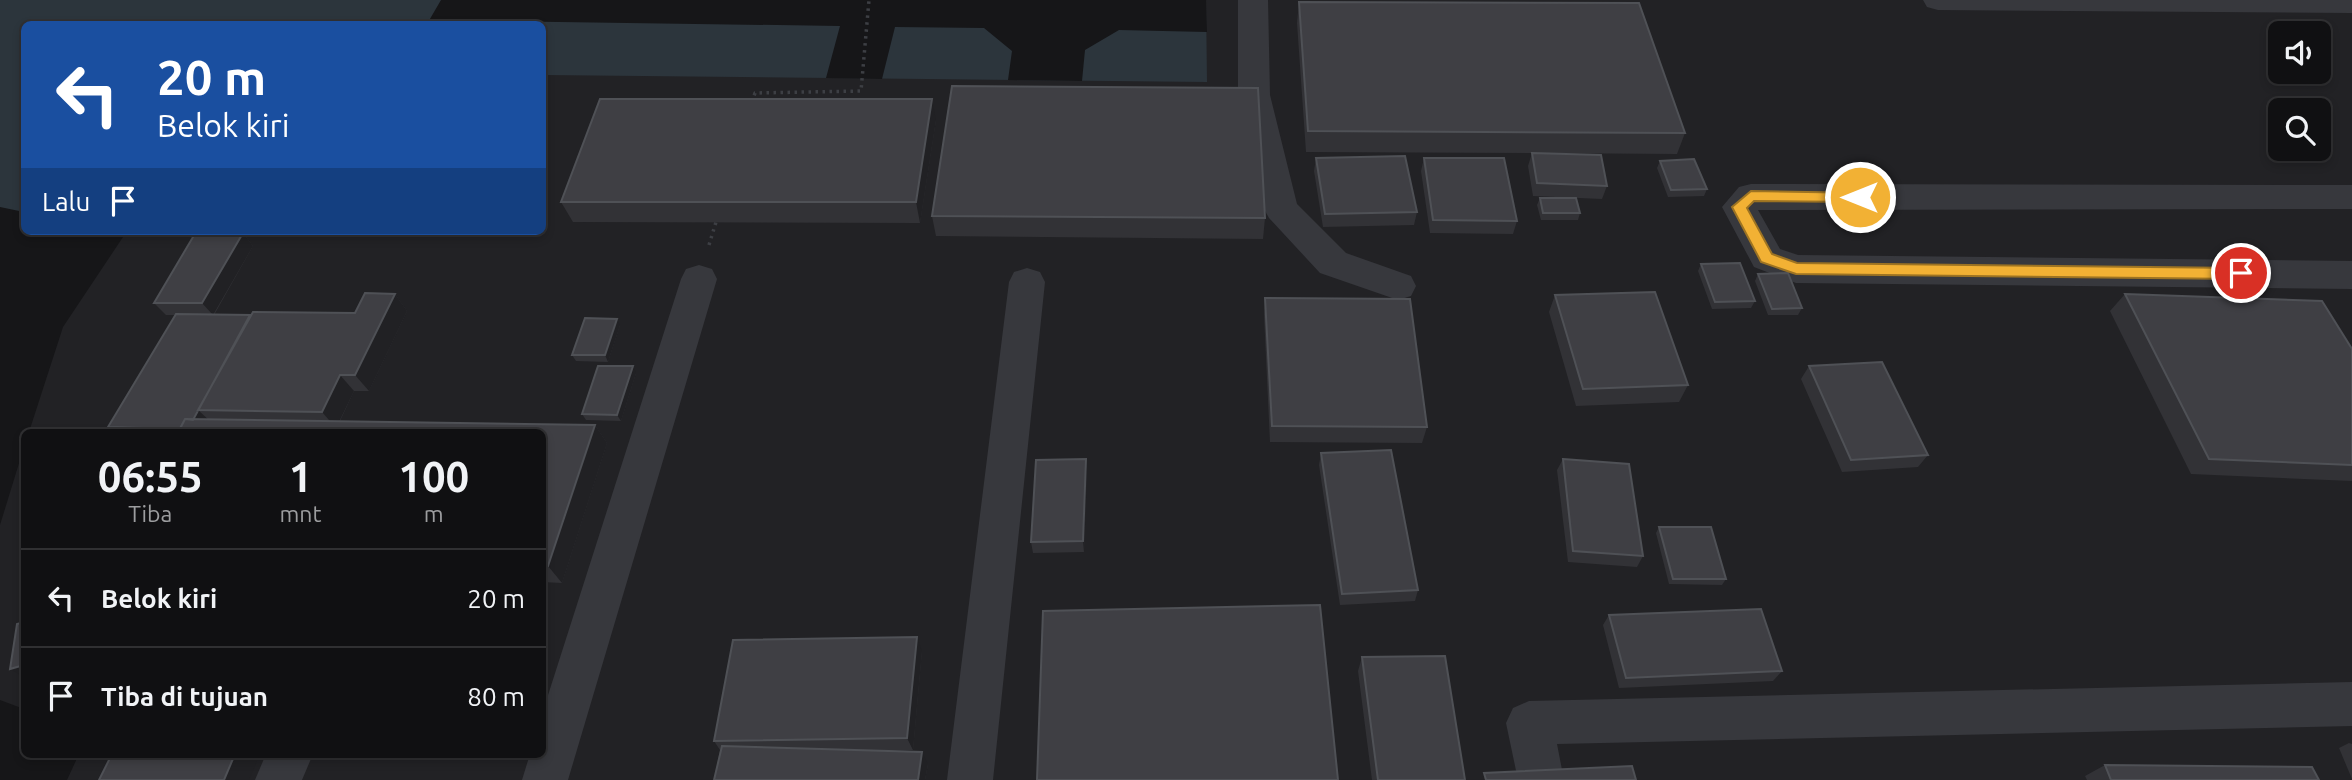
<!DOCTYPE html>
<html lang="id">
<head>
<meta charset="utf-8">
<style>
  :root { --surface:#101012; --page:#1e1e20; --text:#f1f3f6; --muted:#9c9d9f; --line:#303032 }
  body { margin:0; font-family:Ubuntu,sans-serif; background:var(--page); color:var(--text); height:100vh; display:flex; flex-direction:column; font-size:26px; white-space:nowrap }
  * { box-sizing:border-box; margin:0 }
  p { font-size:23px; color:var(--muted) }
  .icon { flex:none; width:38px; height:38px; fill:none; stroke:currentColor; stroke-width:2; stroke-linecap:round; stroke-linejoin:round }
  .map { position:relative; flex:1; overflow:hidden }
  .sheet { position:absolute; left:21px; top:429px; width:525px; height:329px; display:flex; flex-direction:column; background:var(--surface); border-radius:10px; box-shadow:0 4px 10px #0003,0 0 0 2px var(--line) }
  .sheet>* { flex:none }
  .guide { position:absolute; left:21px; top:21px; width:525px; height:214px; border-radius:10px; box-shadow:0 4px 10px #0003,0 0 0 2px var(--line); background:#1a4fa0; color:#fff; overflow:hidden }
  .buttons { position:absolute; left:2268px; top:21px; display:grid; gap:14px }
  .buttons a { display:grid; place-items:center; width:63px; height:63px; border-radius:10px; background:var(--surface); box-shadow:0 4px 10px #0003,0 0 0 2px var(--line); font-size:35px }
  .pin { position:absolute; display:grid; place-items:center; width:60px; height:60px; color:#fff; margin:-30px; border:4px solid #fff; border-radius:50%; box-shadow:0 2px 7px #0007 }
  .me { position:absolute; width:77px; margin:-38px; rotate:270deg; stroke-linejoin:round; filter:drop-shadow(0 0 5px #0008) }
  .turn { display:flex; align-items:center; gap:24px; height:147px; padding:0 21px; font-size:32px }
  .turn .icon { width:91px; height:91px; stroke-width:2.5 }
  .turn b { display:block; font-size:49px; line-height:60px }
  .then { display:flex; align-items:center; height:66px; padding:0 21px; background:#0003; gap:14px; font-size:26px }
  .eta { display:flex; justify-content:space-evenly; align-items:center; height:119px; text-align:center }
  .eta b { font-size:42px; font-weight:600; line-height:49px }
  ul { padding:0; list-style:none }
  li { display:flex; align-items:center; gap:21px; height:98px; padding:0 21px; border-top:2px solid var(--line) }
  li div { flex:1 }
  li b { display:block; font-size:26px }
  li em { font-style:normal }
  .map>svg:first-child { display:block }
</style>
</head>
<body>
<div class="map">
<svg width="2352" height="780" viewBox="0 0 2352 780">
  <rect width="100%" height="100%" fill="#161618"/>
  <path fill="#222225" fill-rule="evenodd" d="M 283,0 L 2352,0 L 2352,780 L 67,780 L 79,754 L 542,754 L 542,432 L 29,432 L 63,327 L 127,231 L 542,231 L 542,24 ZM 2280,33 L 2319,33 L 2319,72 L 2280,72 ZM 2280,110 L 2319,110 L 2319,149 L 2280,149 Z
    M 24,447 L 24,709 L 0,700 L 0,525 Z"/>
  <path fill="#2c353c" d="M 0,0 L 1206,0 L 1207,82 L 543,75 L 542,24 L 24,24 L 24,212 L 0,207 Z"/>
  <path fill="#161618" d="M 441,0 L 1206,0 L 1207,32 L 1119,30 L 1085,50 L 1082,81 L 1008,80 L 1012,51 L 984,28 L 895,27 L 882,79 L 826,78 L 840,26 L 496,21 L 488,24 L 427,24 Z"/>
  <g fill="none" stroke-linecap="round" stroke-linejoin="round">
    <path stroke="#3d3f44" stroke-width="3.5" stroke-dasharray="2.5 4.5" stroke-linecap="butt" d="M 752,102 L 755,93 L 861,91 L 869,0
      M 709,245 L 716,222"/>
    <path fill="#37383d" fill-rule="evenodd" d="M 1238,0 L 1268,0 L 1270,95 L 1297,204 L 1346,253 L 1411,276 L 1416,286 L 1411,296 L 1398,300 L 1320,273 L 1269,218 L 1264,209 L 1238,95 Z
      M 1923,0 L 2352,0 L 2352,13 L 1938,10 L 1927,7 Z
      M 1751,184 L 2352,185 L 2352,209 L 1758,210 L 1780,249 L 1798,255 L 2352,261 L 2352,289 L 1796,283 L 1754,267 L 1722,207 L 1739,187 Z
      M 699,265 L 712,269 L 717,279 L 568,780 L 522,780 L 530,754 L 542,754 L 542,714 L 681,279 L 686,269 Z
      M 1027,268 L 1040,272 L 1045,282 L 993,780 L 947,780 L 1009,282 L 1014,272 Z
      M 2352,682 L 2352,726 L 1557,744 L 1564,780 L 1518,780 L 1506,723 L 1513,708 L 1529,701 Z
      M 266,754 L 313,754 L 302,780 L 255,780 Z"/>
  </g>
  <path fill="#323236" d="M 1299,2 L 1685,133 L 1677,154 L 1537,153 L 1607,186 L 1602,199 L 1533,196 L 1528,166 L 1532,153 L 1306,152 L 1297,23 Z
    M 936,120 L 920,223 L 573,222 L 561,202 Z
    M 1316,158 L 1417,212 L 1414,225 L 1323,227 L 1314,171 Z
    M 1424,158 L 1517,221 L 1513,234 L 1430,233 L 1421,171 Z
    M 1660,161 L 1707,189 L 1704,196 L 1668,197 L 1657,168 Z
    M 1540,198 L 1580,213 L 1578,220 L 1541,220 L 1537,205 Z
    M 932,216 L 1265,218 L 1263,239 L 936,236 Z
    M 196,232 L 243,233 L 253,246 L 214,315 L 251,315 L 253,312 L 355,313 L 365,293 L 395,294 L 407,311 L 369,391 L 354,391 L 340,421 L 595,425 L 607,443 L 562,583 L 542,582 L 542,432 L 113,432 L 108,427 L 175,315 L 166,315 L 154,303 Z
    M 1701,264 L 1755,301 L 1751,308 L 1712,309 L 1698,271 Z
    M 1758,274 L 1802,308 L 1798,315 L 1768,315 L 1755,281 Z
    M 2125,294 L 2352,349 L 2352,481 L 2191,474 L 2110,311 Z
    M 1555,295 L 1688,385 L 1679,402 L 1576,406 L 1549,312 Z
    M 1265,298 L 1427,427 L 1422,443 L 1270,442 L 1264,315 Z
    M 620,325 L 608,362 L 576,361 L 572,355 Z
    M 1809,366 L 1928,455 L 1918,467 L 1842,472 L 1801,379 Z
    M 636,373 L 621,421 L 586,420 L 582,414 Z
    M 1321,453 L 1418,590 L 1415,601 L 1340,605 L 1319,465 Z
    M 1563,459 L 1643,556 L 1637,567 L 1568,562 L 1557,470 Z
    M 1087,471 L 1084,552 L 1033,553 L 1031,542 Z
    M 1659,527 L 1726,579 L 1722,585 L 1669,584 L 1656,533 Z
    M 1609,615 L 1782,671 L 1773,681 L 1619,688 L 1603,625 Z
    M 922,651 L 913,750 L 878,751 L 928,764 L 925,780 L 714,780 L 720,750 L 714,741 Z
    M 1362,657 L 1465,780 L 1372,780 L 1358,671 Z
    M 2349,743 L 2352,744 L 2352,779 L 2339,748 Z
    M 2105,765 L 2319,780 L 2087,780 L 2085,776 Z"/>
  <path fill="#212124" d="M 932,99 L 936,120 L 920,223 L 916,202 Z
    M 243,233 L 253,246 L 213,315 L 202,303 Z
    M 395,294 L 407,311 L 369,391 L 355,375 Z
    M 617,319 L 620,325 L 608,362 L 605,355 Z
    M 633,366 L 636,373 L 621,421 L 617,415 Z
    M 340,375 L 354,391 L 336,428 L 322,412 Z
    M 198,410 L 211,422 L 188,429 Z
    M 595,425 L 607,443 L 562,583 L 548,566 Z
    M 1086,459 L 1087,471 L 1084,552 L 1083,541 Z
    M 917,637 L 922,651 L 913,750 L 907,738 Z
    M 24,665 L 24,677 L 10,669 Z
    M 922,752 L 928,764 L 925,780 L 918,780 Z
    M 235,754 L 260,754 L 249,780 L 224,780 Z"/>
  <path fill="#3f3f44" stroke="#4f5156" stroke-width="2" d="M 1299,2 L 1639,3 L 1685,133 L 1308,131 Z
    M 952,86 L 1258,88 L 1265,218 L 932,216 Z
    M 600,99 L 932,99 L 916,202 L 561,202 Z
    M 1532,153 L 1601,155 L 1607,186 L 1537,183 Z
    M 1405,156 L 1417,212 L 1325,214 L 1316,158 Z
    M 1424,158 L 1504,158 L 1517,221 L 1433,220 Z
    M 1694,159 L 1707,189 L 1671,190 L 1660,161 Z
    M 1540,198 L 1576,198 L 1580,213 L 1543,213 Z
    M 196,232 L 243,233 L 202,303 L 154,303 Z
    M 1740,263 L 1755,301 L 1715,302 L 1701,264 Z
    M 1788,273 L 1802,308 L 1772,309 L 1758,274 Z
    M 1655,292 L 1688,385 L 1583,389 L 1555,295 Z
    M 365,293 L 395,294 L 355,375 L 340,375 L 322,412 L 198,410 L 253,312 L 355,313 Z
    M 2125,294 L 2322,301 L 2352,349 L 2352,465 L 2209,459 Z
    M 1265,298 L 1410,299 L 1427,427 L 1272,426 Z
    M 176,314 L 250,315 L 193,420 L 185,419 L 180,429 L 108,427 Z
    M 585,318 L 617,319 L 605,355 L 572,355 Z
    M 1882,362 L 1928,455 L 1851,460 L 1809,366 Z
    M 598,366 L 633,366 L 617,415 L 582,414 Z
    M 185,419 L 595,425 L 548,566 L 542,566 L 542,432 L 178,432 Z
    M 1391,450 L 1418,590 L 1342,594 L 1321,453 Z
    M 1086,459 L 1083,541 L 1031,542 L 1036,460 Z
    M 1563,459 L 1629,464 L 1643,556 L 1573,551 Z
    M 1659,527 L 1711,527 L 1726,579 L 1673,579 Z
    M 1320,605 L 1338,780 L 1037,780 L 1043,611 Z
    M 1761,609 L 1782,671 L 1626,678 L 1609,615 Z
    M 24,622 L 24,665 L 10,669 L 17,624 Z
    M 917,637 L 907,738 L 714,741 L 733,640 Z
    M 1445,656 L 1465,780 L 1378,780 L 1362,657 Z
    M 722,746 L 922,752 L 918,780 L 714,780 Z
    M 112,754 L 235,754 L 224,780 L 99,780 Z
    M 2105,765 L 2312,767 L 2319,780 L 2111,780 Z
    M 1632,766 L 1636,780 L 1486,780 L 1484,773 Z"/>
  <path fill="#f2b134" stroke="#9d7322" stroke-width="2" d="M 1751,191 L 1865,193 L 1867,197 L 1860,202 L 1754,201 L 1747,208 L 1772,254 L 1797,263 L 2241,268 L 2248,273 L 2241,279 L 1796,274 L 1761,262 L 1759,258 L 1732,207 Z"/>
</svg>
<div class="buttons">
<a><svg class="icon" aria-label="sound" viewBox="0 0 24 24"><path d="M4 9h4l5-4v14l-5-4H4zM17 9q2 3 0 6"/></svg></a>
<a><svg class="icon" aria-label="search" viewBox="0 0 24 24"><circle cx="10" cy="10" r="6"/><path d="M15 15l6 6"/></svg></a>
</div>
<div class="pin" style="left:2241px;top:273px;background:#d93025"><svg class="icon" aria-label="arrive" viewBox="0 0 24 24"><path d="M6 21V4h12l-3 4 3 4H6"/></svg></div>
<svg class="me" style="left:1860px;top:197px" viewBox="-20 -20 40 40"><circle r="17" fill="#f2b134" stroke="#fff" stroke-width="3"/><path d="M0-11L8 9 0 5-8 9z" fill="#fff"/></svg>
<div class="guide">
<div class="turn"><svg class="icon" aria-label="left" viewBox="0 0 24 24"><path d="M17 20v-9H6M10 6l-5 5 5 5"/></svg><div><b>20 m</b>Belok kiri</div></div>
<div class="then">Lalu<svg class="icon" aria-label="arrive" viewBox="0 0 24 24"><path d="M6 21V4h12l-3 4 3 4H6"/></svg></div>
</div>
<section class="sheet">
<div class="eta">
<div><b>06:55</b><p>Tiba</p></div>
<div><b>1</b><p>mnt</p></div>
<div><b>100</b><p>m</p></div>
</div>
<ul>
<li><svg class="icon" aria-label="left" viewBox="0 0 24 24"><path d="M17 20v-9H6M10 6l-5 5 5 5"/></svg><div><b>Belok kiri</b></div><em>20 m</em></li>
<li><svg class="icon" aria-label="arrive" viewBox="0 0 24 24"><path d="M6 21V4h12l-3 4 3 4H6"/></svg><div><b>Tiba di tujuan</b></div><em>80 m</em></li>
</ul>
</section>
</div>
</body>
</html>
